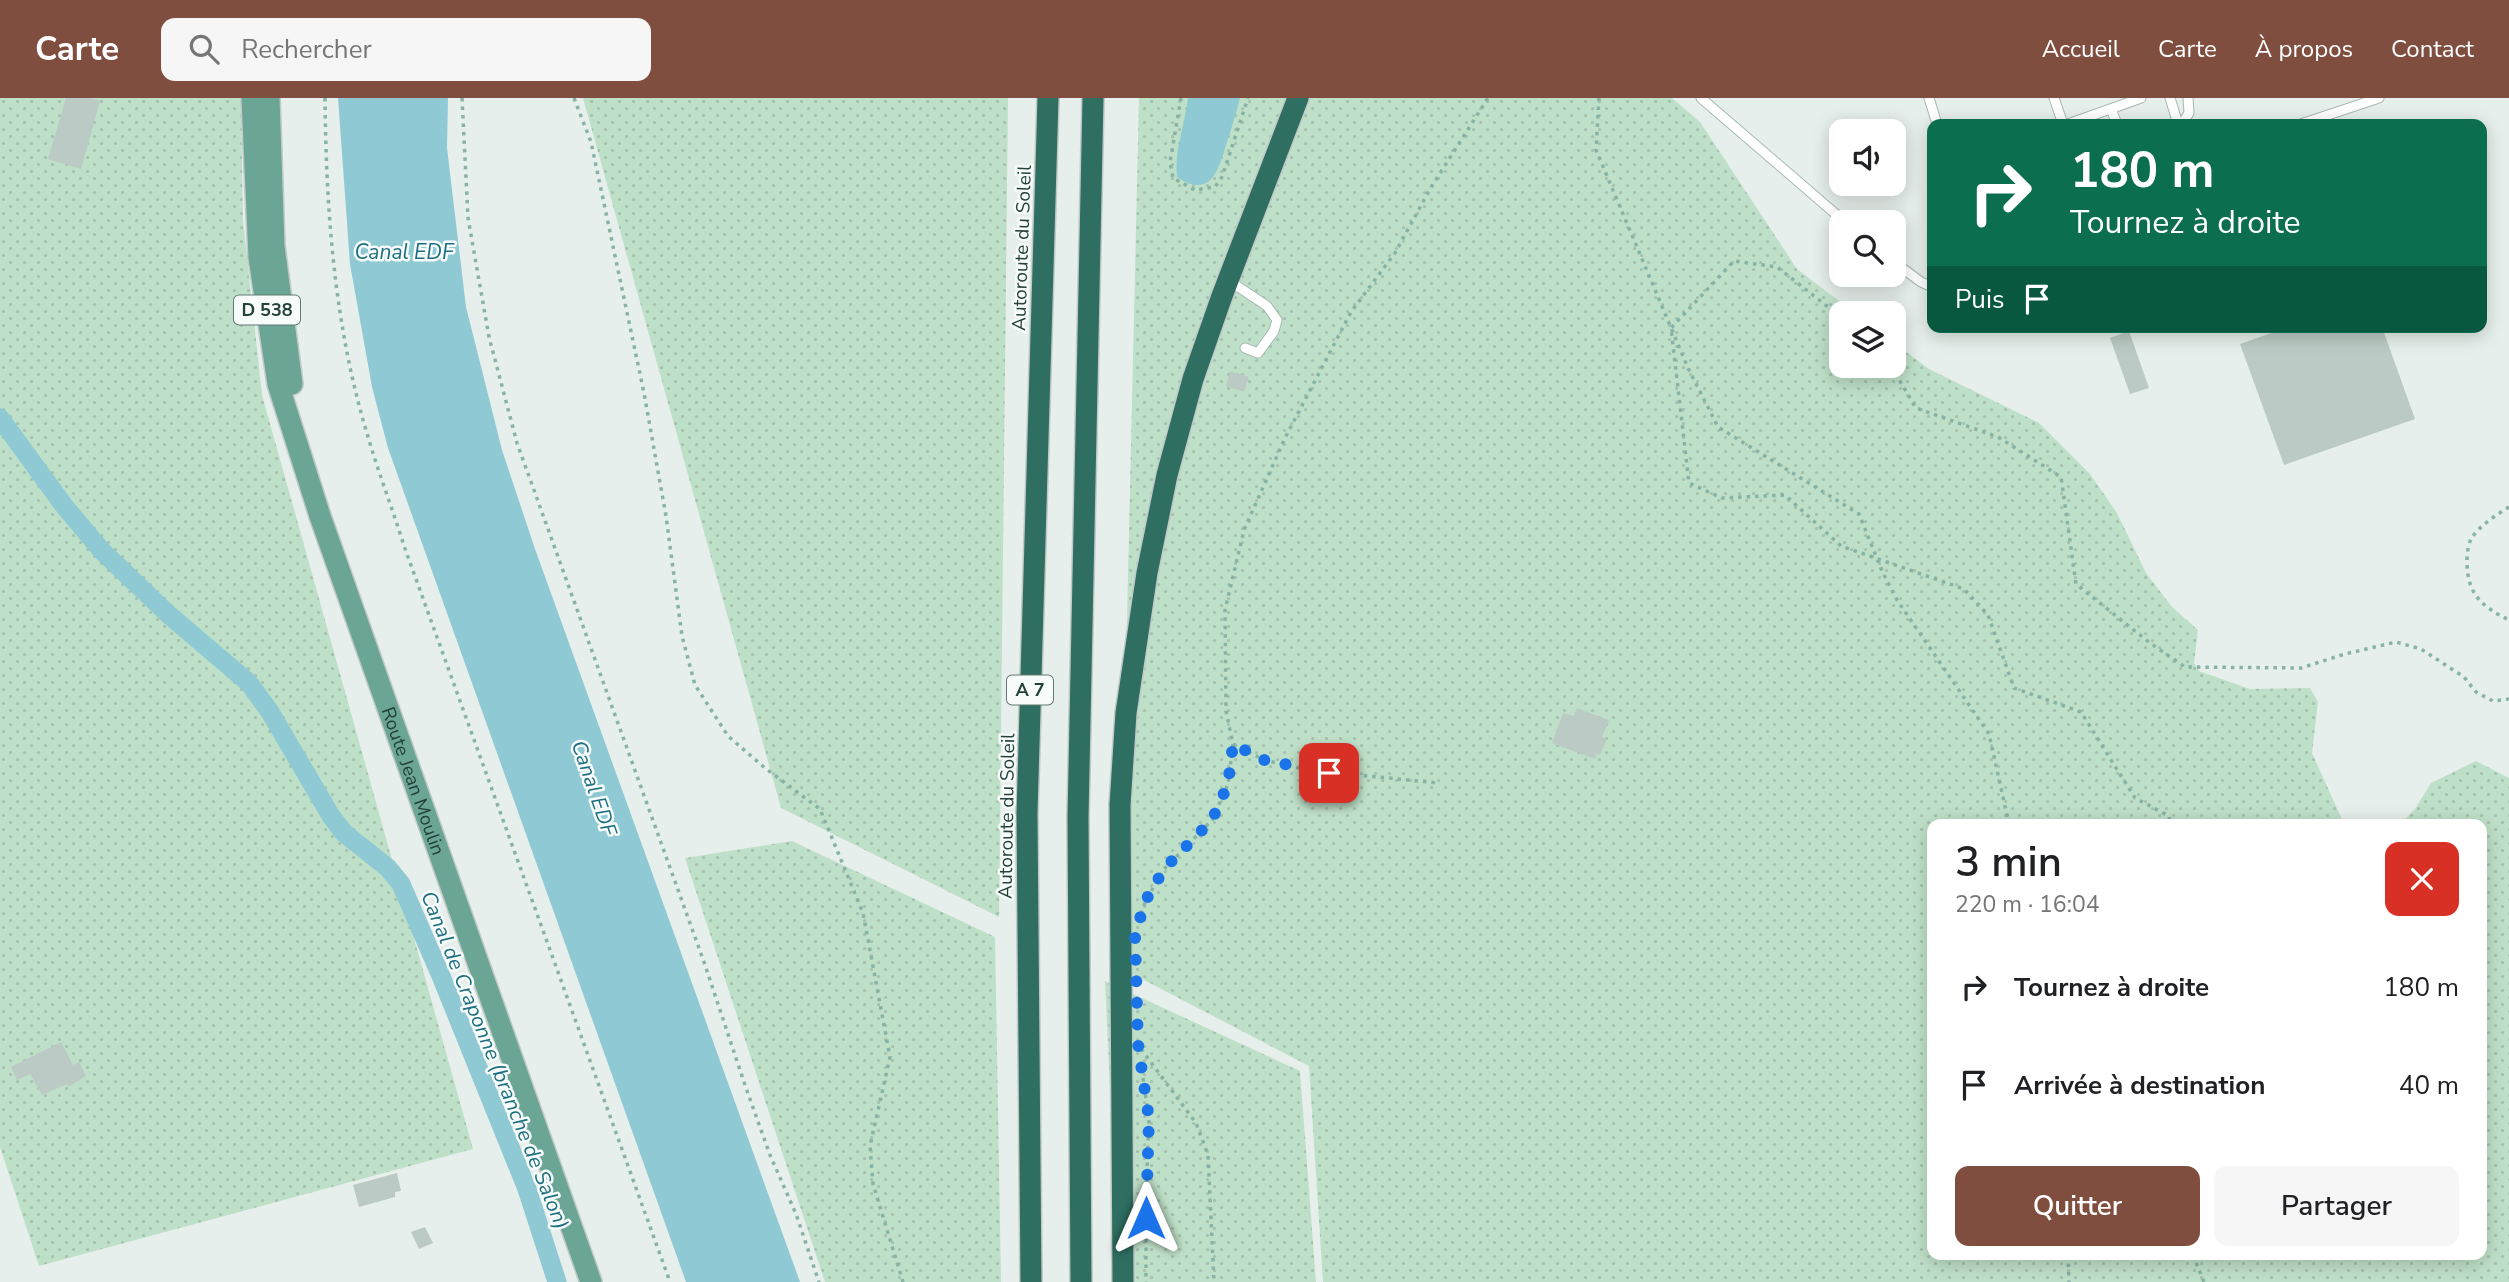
<!DOCTYPE html>
<html lang="fr">
<head>
<meta charset="utf-8">
<style>
  :root { --surface:#fff; --page:#f6f6f6; --text:#202124; --muted:#757577; --accent:#7f4e3f }
  body { margin:0; font-family:"Nunito Sans",sans-serif; background:var(--page); color:var(--text); height:100vh; display:flex; flex-direction:column; font-size:26px; white-space:nowrap }
  * { box-sizing:border-box; margin:0 }
  p { font-size:23px; color:var(--muted) }
  .icon { flex:none; width:38px; height:38px; fill:none; stroke:currentColor; stroke-width:2; stroke-linecap:round; stroke-linejoin:round }
  .map { position:relative; flex:1; overflow:hidden }
  .side { position:absolute; left:1927px; top:721px; width:560px; height:441px; display:flex; flex-direction:column; background:var(--surface); border-radius:14px; box-shadow:0 4px 18px #0003 }
  .side>* { flex:none }
  .top-card { position:absolute; left:1927px; top:21px; width:560px; height:214px; border-radius:14px; box-shadow:0 4px 18px #0003; background:#0b6e4f; color:#fff; overflow:hidden }
  .tools { position:absolute; left:1829px; top:21px; display:grid; gap:14px }
  .tools a { display:grid; place-items:center; width:77px; height:77px; border-radius:14px; background:var(--surface); box-shadow:0 4px 18px #0003; font-size:35px }
  .pin { position:absolute; display:grid; place-items:center; width:60px; height:60px; color:#fff; margin:-30px; border-radius:14px; box-shadow:0 4px 10px #0006 }
  .me { position:absolute; width:77px; margin:-38px; rotate:0deg; stroke-linejoin:round; filter:drop-shadow(0 0 5px #0008) }
  .turn { display:flex; align-items:center; gap:24px; height:147px; padding:0 28px; font-size:32px }
  .turn .icon { width:91px; height:91px; stroke-width:2.5 }
  .turn b { display:block; font-size:49px; line-height:60px }
  .then { display:flex; align-items:center; height:66px; padding:0 28px; background:#0003; gap:14px; font-size:26px }
  .round { display:grid; place-items:center; flex:none; width:74px; height:74px; border-radius:14px; background:var(--page) }
  .summary { display:flex; align-items:center; justify-content:space-between; height:119px; padding:0 28px }
  h1 { font-size:42px; font-weight:600; line-height:52px }
  .cta { display:flex; gap:14px; margin-top:auto; padding:14px 28px }
  .cta a { flex:1; height:80px; border-radius:14px; background:var(--accent); color:#fff; font-size:28px; font-weight:600; line-height:80px; text-align:center }
  .cta a+a { background:var(--page); color:var(--text) }
  ul { padding:0; list-style:none }
  li { display:flex; align-items:center; gap:21px; height:98px; padding:0 28px }
  li div { flex:1 }
  li b { display:block; font-size:26px }
  li em { font-style:normal }
  header { display:flex; align-items:center; gap:42px; box-sizing:border-box; height:98px; padding:0 35px; background:var(--accent); color:#fff }
  header strong { font-size:33px }
  nav { display:flex; gap:38px; margin-inline-start:auto; font-size:24px }
  .search { width:490px; height:63px; background:var(--page); display:flex; align-items:center; gap:18px; box-sizing:border-box; padding:0 24px; border-radius:14px; color:var(--muted); font-size:26px }
  .map>svg:first-child { display:block }
</style>
</head>
<body>
<header>
<strong>Carte</strong>
<div class="search"><svg class="icon" aria-label="search" viewBox="0 0 24 24"><circle cx="10" cy="10" r="6"/><path d="M15 15l6 6"/></svg>Rechercher</div>
<nav><a>Accueil</a><a>Carte</a><a>À propos</a><a>Contact</a></nav>
</header>
<div class="map">
<svg width="2509" height="1184" viewBox="0 0 2509 1184">
  <defs>
    <pattern id="grass-dots" width="8" height="8" patternUnits="userSpaceOnUse" patternTransform="scale(1.75)"><rect width="8" height="8" fill="#bfe0c8"/><path d="M2 2h.1M6 6h.1" fill="none" stroke="#a4c1ad" stroke-width="1.8" stroke-linecap="round"/></pattern>
  </defs>
  <rect width="100%" height="100%" fill="#e6efeb"/>
  <path fill="url(#grass-dots)" d="M 0,0 L 241,0 L 243,123 L 262,297 L 473,1051 L 39,1168 L 0,1049 Z
    M 583,0 L 1008,0 L 999,819 L 781,710 Z
    M 1139,0 L 1672,0 L 1700,24 L 1797,171 L 1855,215 L 1841,215 L 1841,268 L 1894,268 L 1894,245 L 1929,271 L 2039,325 L 2090,376 L 2117,415 L 2146,475 L 2172,509 L 2198,532 L 2194,565 L 2199,573 L 2250,591 L 2310,590 L 2318,604 L 2312,655 L 2344,726 L 1932,726 L 1932,1157 L 2482,1157 L 2482,726 L 2400,726 L 2415,711 L 2431,685 L 2476,663 L 2509,680 L 2509,1184 L 1323,1184 L 1309,968 L 1119,869 Z
    M 792,743 L 995,839 L 1001,1184 L 825,1184 L 685,760 Z
    M 1105,883 L 1300,973 L 1316,1184 L 1119,1184 Z"/>
  <path fill="#8ec9d4" d="M 338,0 L 448,0 L 447,50 L 466,209 L 502,352 L 535,451 L 800,1184 L 686,1184 L 388,350 L 372,289 L 350,166 Z
    M 1188,0 L 1240,0 C 1236,15 1232,29 1227,44 C 1219,71 1211,102 1177,79 C 1174,52 1185,27 1188,0 Z"/>
  <g fill="none" stroke-linecap="round" stroke-linejoin="round">
    <path stroke="#8ec9d4" stroke-width="19" d="M 0,320 L 65,409 L 102,453 L 168,516 L 249,585 L 270,614 L 331,718 L 344,735 L 388,770 L 401,786 L 441,878 L 527,1091 L 557,1184"/>
  </g>
  <path fill="#bbcac4" d="M 66,0 L 90,0 L 100,3 L 81,71 L 48,61 Z
    M 2288,229 L 2382,229 L 2415,321 L 2284,367 L 2240,246 Z
    M 2129,233 L 2149,290 L 2130,296 L 2110,240 Z
    M 1230,273 L 1249,279 L 1244,294 L 1226,288 Z
    M 1577,610 L 1609,622 L 1602,639 L 1607,641 L 1600,657 L 1596,656 L 1595,661 L 1552,645 L 1563,615 L 1574,618 Z
    M 61,944 L 73,967 L 79,964 L 86,978 L 68,989 L 67,986 L 42,997 L 30,976 L 17,982 L 11,969 Z
    M 397,1075 L 401,1093 L 395,1094 L 395,1099 L 359,1109 L 353,1087 Z
    M 425,1129 L 433,1145 L 419,1151 L 411,1134 Z"/>
  <g fill="none" stroke-linecap="round" stroke-linejoin="round">
    <g stroke="#a8b8b2" stroke-width="11">
      <path id="service" d="M 1701,0 L 1845,124
        M 1929,0 L 1937,26
        M 2054,0 L 2063,26
        M 2170,0 L 2178,26
        M 2111,11 L 2117,26
        M 2068,26 L 2141,0
        M 2182,26 L 2189,15 L 2188,0
        M 2301,26 L 2379,0
        M 1894,164 L 1921,184 L 1932,189
        M 1228,182 L 1267,208 L 1277,222 L 1274,233 L 1258,255 L 1245,250"/>
    </g>
    <g stroke="#c2cac8" stroke-width="24">
      <g id="primary">
        <path id="s1" d="M 252,0 L 259,159 L 278,286 L 320,418 L 591,1184"/>
        <path d="M 269,0 L 274,148 L 292,286"/>
      </g>
    </g>
    <g stroke="#c2cac8" stroke-width="24">
      <path id="motorway" d="M 1031,1184 L 1027,715 L 1048,0
        M 1081,1184 L 1078,719 L 1093,0
        M 1123,1184 L 1120,707 L 1126,615 L 1147,475 L 1167,377 L 1193,281 L 1222,198 L 1298,0"/>
    </g>
    <path stroke="#86b3a5" stroke-width="3.5" stroke-dasharray="3.5 5" stroke-linecap="butt" d="M 325,0 C 326,110 334,225 366,332 C 377,371 392,409 404,448 L 670,1184
      M 462,0 L 468,120 L 489,239 L 517,345 L 704,864 L 746,990 L 770,1057 L 796,1116 L 819,1184
      M 574,0 L 591,44 L 644,295 L 666,418 L 682,538 L 695,587 L 728,638 L 765,670 L 820,711 L 863,815 L 890,959 L 870,1048 L 873,1086 L 903,1184
      M 1181,0 L 1170,64 L 1173,80 L 1195,92 L 1215,89 L 1222,79 L 1248,0
      M 1599,0 L 1596,52 L 1688,270 L 1718,329 L 1859,416 L 1882,473 L 1897,502 L 1989,636 L 2009,726
      M 1841,219 L 1777,169 L 1734,163 L 1671,230 L 1689,385 L 1722,400 L 1785,397 L 1841,448 L 1964,491 L 1988,517 L 2014,590 L 2081,614 L 2135,700 L 2169,718 L 2170,726
      M 1891,268 L 1916,310 L 1998,339 L 2061,379 L 2076,486 L 2150,545 L 2185,569 L 2301,570 L 2345,556 L 2396,544 L 2421,551 L 2464,579 L 2476,594 L 2493,603 L 2509,601
      M 2509,409 C 2496,417 2479,428 2471,441 C 2468,447 2467,457 2467,463 C 2467,496 2481,508 2509,522
      M 1233,646 L 1264,662 L 1308,672 L 1438,685
      M 1141,816 L 1146,802 L 1164,771 L 1212,722 L 1228,686 L 1233,646 L 1226,613 L 1225,512 L 1244,432 L 1285,340 L 1351,214 L 1395,155 L 1430,91 L 1488,0
      M 1141,951 L 1196,1025 L 1208,1057 L 1214,1184
      M 1143,980 L 1149,1021 L 1146,1095 L 1146,1184
      M 2068,1157 L 2069,1184
      M 2193,1157 L 2204,1184"/>
    <use href="#service" stroke="#fff" stroke-width="9"/>
    <use href="#primary" stroke="#6aa596" stroke-width="21"/>
    <use href="#motorway" stroke="#2f6f62" stroke-width="21"/>
  </g>
  <g fill="none" stroke-linecap="round" stroke-linejoin="round">
    <path stroke="#1a73e8" stroke-width="12" stroke-dasharray="0 21.6" d="M 1146,1120 L 1149,1021 L 1138,946 L 1135,836 L 1146,802 L 1164,771 L 1212,722 L 1228,686 L 1233,646 L 1264,662 L 1329,675"/>
  </g>
  <g text-anchor="middle" stroke-width="5" stroke-linejoin="round" paint-order="stroke">
    <g fill="#f7fbf9" stroke="#637a73" stroke-width="2">
      <rect x="234" y="197.5" width="66" height="29" rx="5"/>
      <rect x="1007" y="577.5" width="46" height="29" rx="5"/>
    </g>
    <g font-size="18" font-weight="bold" fill="#24423a">
      <text x="267" y="218">D 538</text>
      <text x="1030" y="598">A 7</text>
    </g>
    <g font-size="19" fill="#24423a" stroke="#f7fbf9">
      <text transform="translate(1021 150) rotate(-88)" y="7">Autoroute du Soleil</text>
      <text dy="7" stroke="none"><textPath href="#s1" startOffset="707">Route Jean Moulin</textPath></text>
      <text transform="translate(1006 718) rotate(-89)" y="7">Autoroute du Soleil</text>
    </g>
    <g font-size="21" font-style="italic" fill="#1c6f80" stroke="#f7fbf9">
      <text x="404" y="161">Canal EDF</text>
      <text transform="translate(594 690) rotate(71)" y="7">Canal EDF</text>
      <text transform="translate(495 962) rotate(68)" y="7">Canal de Craponne (branche de Salon)</text>
    </g>
  </g>
</svg>
<div class="tools">
<a><svg class="icon" aria-label="sound" viewBox="0 0 24 24"><path d="M4 9h4l5-4v14l-5-4H4zM17 9q2 3 0 6"/></svg></a>
<a><svg class="icon" aria-label="search" viewBox="0 0 24 24"><circle cx="10" cy="10" r="6"/><path d="M15 15l6 6"/></svg></a>
<a><svg class="icon" aria-label="layers" viewBox="0 0 24 24"><path d="M12 4l9 5-9 5-9-5zM3 14l9 5 9-5"/></svg></a>
</div>
<div class="pin" style="left:1329px;top:675px;background:#d93025"><svg class="icon" aria-label="arrive" viewBox="0 0 24 24"><path d="M6 21V4h12l-3 4 3 4H6"/></svg></div>
<svg class="me" style="left:1146px;top:1120px" viewBox="-20 -20 40 40"><path d="M0-17L14 15 0 8-14 15z" fill="#1a73e8" stroke="#fff" stroke-width="4"/></svg>
<div class="top-card">
<div class="turn"><svg class="icon" aria-label="right" viewBox="0 0 24 24"><path d="M7 20v-9h11M14 6l5 5-5 5"/></svg><div><b>180 m</b>Tournez à droite</div></div>
<div class="then">Puis<svg class="icon" aria-label="arrive" viewBox="0 0 24 24"><path d="M6 21V4h12l-3 4 3 4H6"/></svg></div>
</div>
<section class="side">
<div class="summary"><div><h1>3 min</h1><p>220 m · 16:04</p></div><a class="round" style="background:#d93025;color:#fff"><svg class="icon" aria-label="close" viewBox="0 0 24 24"><path d="M6 6l12 12M18 6L6 18"/></svg></a></div>
<ul>
<li><svg class="icon" aria-label="right" viewBox="0 0 24 24"><path d="M7 20v-9h11M14 6l5 5-5 5"/></svg><div><b>Tournez à droite</b></div><em>180 m</em></li>
<li><svg class="icon" aria-label="arrive" viewBox="0 0 24 24"><path d="M6 21V4h12l-3 4 3 4H6"/></svg><div><b>Arrivée à destination</b></div><em>40 m</em></li>
</ul>
<div class="cta"><a>Quitter</a><a>Partager</a></div>
</section>
</div>
</body>
</html>
